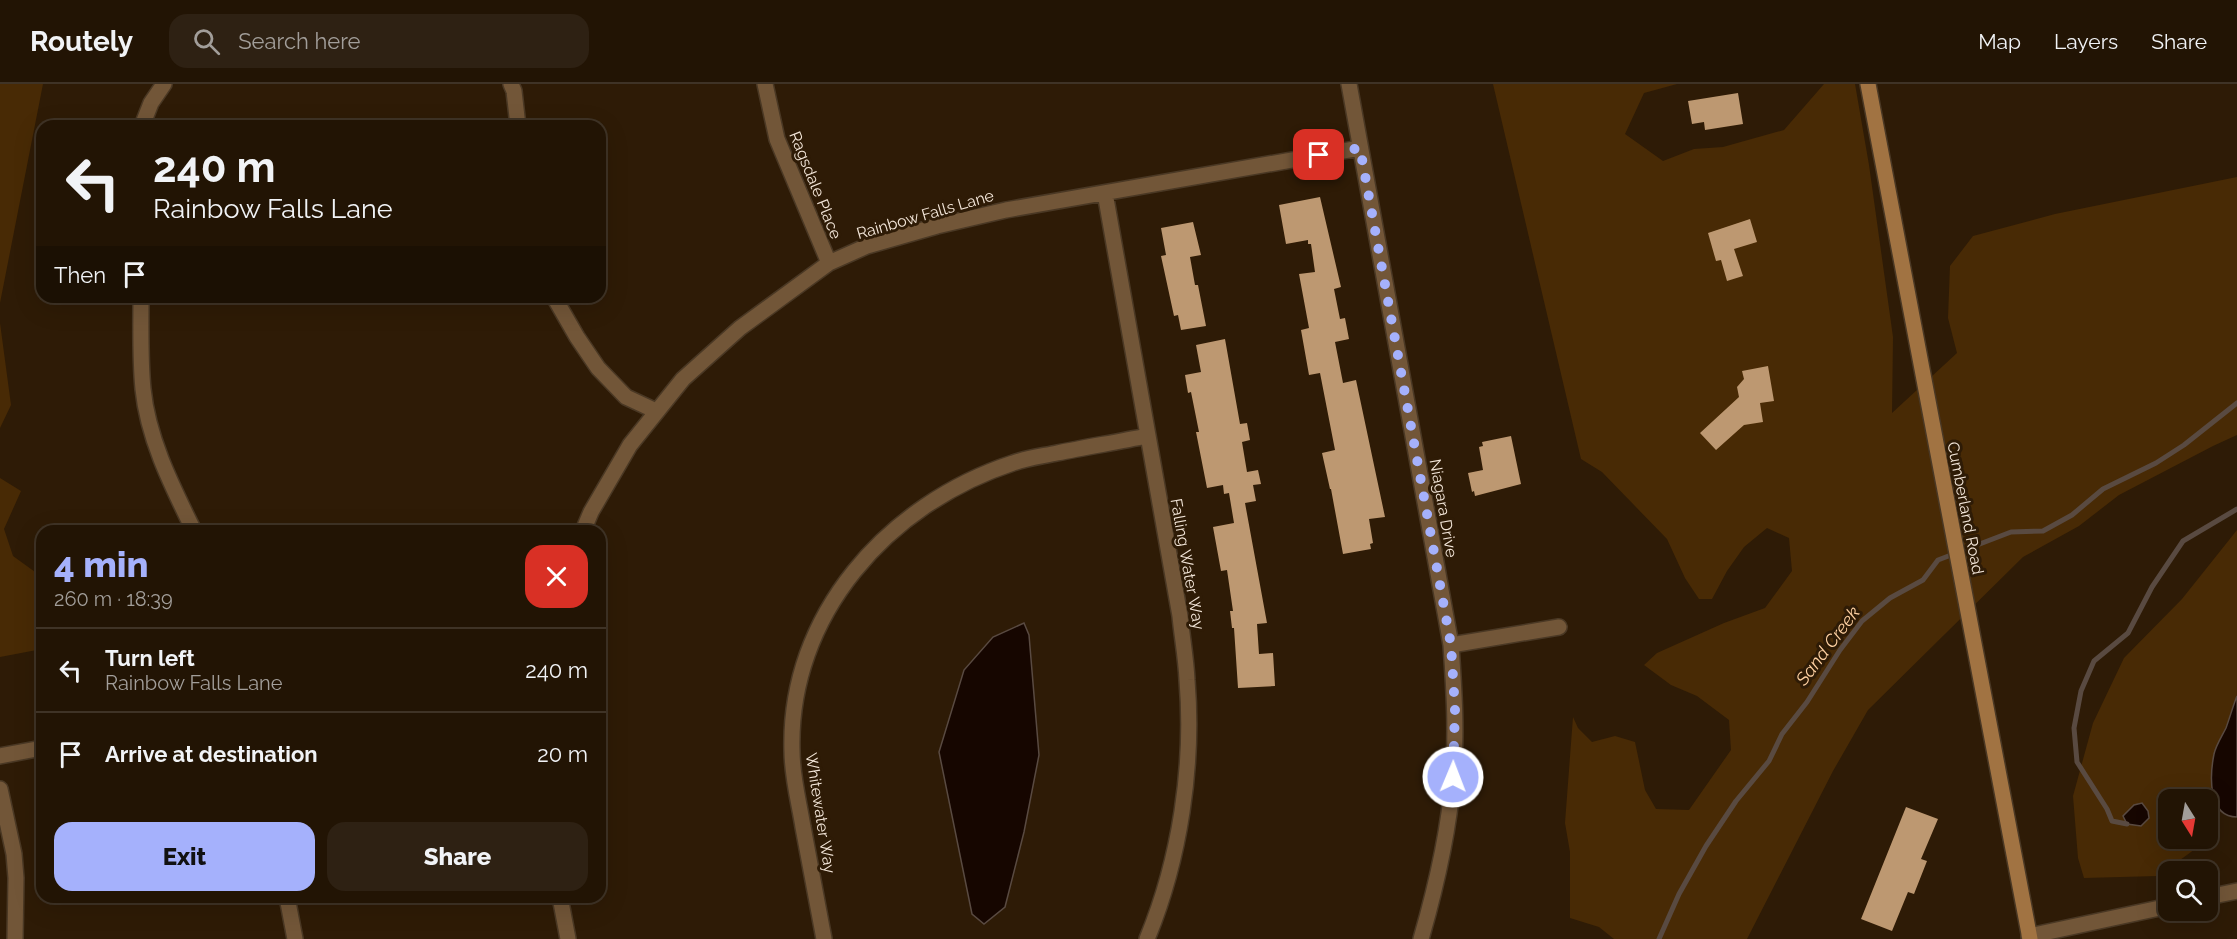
<!DOCTYPE html>
<html lang="en">
<head>
<meta charset="utf-8">
<style>
  :root { --surface:#221404; --page:#2e2113; --text:#f1f3f6; --muted:#a29e9a; --line:#3f3326; --accent:#a5b1fc }
  body { margin:0; font-family:Raleway,sans-serif; background:var(--page); color:var(--text); height:100vh; display:flex; flex-direction:column; font-size:22px; white-space:nowrap }
  * { box-sizing:border-box; margin:0 }
  p { font-size:20px; color:var(--muted) }
  .icon { flex:none; width:33px; height:33px; fill:none; stroke:currentColor; stroke-width:2; stroke-linecap:round; stroke-linejoin:round }
  .map { position:relative; flex:1; overflow:hidden }
  .details { position:absolute; left:36px; top:441px; width:570px; height:378px; display:flex; flex-direction:column; background:var(--surface); border-radius:18px; box-shadow:0 6px 24px #0002,0 0 0 2px var(--line) }
  .details>* { flex:none }
  .guide { position:absolute; left:36px; top:36px; width:570px; height:183px; border-radius:18px; box-shadow:0 6px 24px #0002,0 0 0 2px var(--line); background:#221404; color:var(--text); overflow:hidden }
  .needle { width:39px; rotate:169deg }
  .fabs { position:absolute; left:2158px; top:705px; display:grid; gap:12px }
  .fabs a { display:grid; place-items:center; width:60px; height:60px; border-radius:12px; background:var(--surface); box-shadow:0 6px 24px #0002,0 0 0 2px var(--line); font-size:30px }
  .pin { position:absolute; display:grid; place-items:center; width:51px; height:51px; color:#fff; margin:-26px; border-radius:12px; box-shadow:0 3px 9px #0006 }
  .me { position:absolute; width:66px; margin:-33px; rotate:1deg; stroke-linejoin:round; filter:drop-shadow(0 0 4px #0008) }
  .turn { display:flex; align-items:center; gap:21px; height:126px; padding:0 18px; font-size:27px }
  .turn .icon { width:78px; height:78px; stroke-width:2.5 }
  .turn b { display:block; font-size:42px; line-height:51px }
  .then { display:flex; align-items:center; height:57px; padding:0 18px; background:#0003; gap:12px; font-size:22px }
  .round { display:grid; place-items:center; flex:none; width:63px; height:63px; border-radius:18px; background:var(--page) }
  .summary { display:flex; align-items:center; justify-content:space-between; height:102px; padding:0 18px }
  h1 { font-size:36px; font-weight:800; line-height:45px; color:var(--accent) }
  .primary-button { display:flex; gap:12px; margin-top:auto; padding:12px 18px }
  .primary-button a { flex:1; height:69px; border-radius:18px; background:var(--accent); color:#111; font-size:24px; font-weight:800; line-height:69px; text-align:center }
  .primary-button a+a { background:var(--page); color:var(--text) }
  ul { padding:0; list-style:none }
  li { display:flex; align-items:center; gap:18px; height:84px; padding:0 18px; border-top:2px solid var(--line) }
  li div { flex:1 }
  li b { display:block; font-size:22px }
  li em { font-style:normal }
  header { display:flex; align-items:center; gap:36px; box-sizing:border-box; height:84px; padding:0 30px; background:var(--surface); border-bottom:2px solid var(--line) }
  header strong { font-size:28px }
  nav { display:flex; gap:33px; margin-inline-start:auto; font-size:21px }
  .search { width:420px; height:54px; background:var(--page); display:flex; align-items:center; gap:15px; box-sizing:border-box; padding:0 21px; border-radius:18px; color:var(--muted); font-size:22px }
  .map>svg:first-child { display:block }
</style>
</head>
<body>
<header>
<strong>Routely</strong>
<div class="search"><svg class="icon" aria-label="search" viewBox="0 0 24 24"><circle cx="10" cy="10" r="6"/><path d="M15 15l6 6"/></svg>Search here</div>
<nav><a>Map</a><a>Layers</a><a>Share</a></nav>
</header>
<div class="map">
<svg width="2237" height="855" viewBox="0 0 2237 855">
  <rect width="100%" height="100%" fill="#2e1b06"/>
  <path fill="#482a05" d="M 0,0 L 43,0 L 0,219 Z
    M 1493,0 L 1677,0 L 1644,9 L 1625,50 L 1663,77 L 1694,65 L 1723,63 L 1784,46 L 1824,0 L 1855,0 L 1869,81 L 1893,253 L 1892,329 L 1957,269 L 1948,234 L 1950,182 L 1973,152 L 2055,130 L 2237,93 L 2237,351 L 2213,362 L 2119,411 L 2079,442 L 2023,473 L 1868,626 L 1833,687 L 1747,855 L 1614,855 L 1599,843 L 1570,834 L 1570,768 L 1565,739 L 1573,633 L 1578,644 L 1592,658 L 1615,652 L 1635,658 L 1645,706 L 1656,725 L 1689,726 L 1731,666 L 1729,636 L 1697,612 L 1671,601 L 1644,581 L 1657,569 L 1724,539 L 1765,524 L 1792,487 L 1789,454 L 1767,444 L 1744,463 L 1727,487 L 1712,515 L 1699,515 L 1685,494 L 1667,455 L 1602,388 L 1581,375 Z
    M 0,239 L 11,321 L 0,344 Z
    M 0,394 L 21,407 L 4,445 L 13,472 L 42,493 L 42,565 L 0,573 Z
    M 2237,446 L 2237,685 L 2208,747 L 2208,716 L 2169,716 L 2169,754 L 2205,755 L 2202,760 L 2158,792 L 2084,794 L 2078,774 L 2073,712 L 2093,639 L 2124,574 L 2182,515 Z"/>
  <path fill="#160600" stroke="#594a41" stroke-width="1.5" d="M 1024,539 L 1029,551 L 1039,671 L 1024,748 L 1005,823 L 984,840 L 972,830 L 939,668 L 964,586 L 993,553 Z
    M 2237,612 L 2237,733 C 2207,733 2210,690 2214,670 C 2216,661 2222,652 2226,644 C 2230,633 2233,622 2237,612 Z
    M 2142,719 L 2148,727 L 2149,734 L 2141,742 L 2127,740 L 2123,732 L 2134,721 Z"/>
  <g fill="none" stroke-linecap="round" stroke-linejoin="round">
    <path stroke="#594a41" stroke-width="5" d="M 2127,740 L 2112,737 L 2107,725 L 2077,678 L 2074,644 L 2081,607 L 2094,577 L 2128,549 L 2152,503 L 2183,457 L 2237,425
      M 1659,855 L 1679,810 L 1706,762 L 1736,717 L 1769,677 L 1782,650 L 1807,618 L 1840,566 L 1862,537 L 1890,514 L 1923,496 L 1938,476 L 2011,448 L 2043,447 L 2072,431 L 2103,405 L 2156,379 L 2184,361 L 2237,319"/>
  </g>
  <path fill="#bd9871" d="M 1738,9 L 1743,40 L 1705,46 L 1704,38 L 1692,40 L 1688,17 Z
    M 1320,113 L 1341,203 L 1334,205 L 1340,235 L 1345,234 L 1349,255 L 1335,258 L 1343,299 L 1356,296 L 1385,433 L 1369,435 L 1373,459 L 1370,460 L 1371,465 L 1343,470 L 1331,405 L 1330,405 L 1322,369 L 1335,366 L 1320,289 L 1309,291 L 1301,246 L 1309,244 L 1299,190 L 1315,188 L 1311,160 L 1308,160 L 1308,156 L 1286,160 L 1279,121 Z
    M 1750,135 L 1757,158 L 1734,165 L 1743,192 L 1727,197 L 1721,176 L 1716,177 L 1708,149 Z
    M 1193,138 L 1201,171 L 1190,173 L 1195,201 L 1198,201 L 1206,242 L 1181,246 L 1178,231 L 1174,232 L 1161,172 L 1166,171 L 1161,144 Z
    M 1225,255 L 1240,340 L 1247,339 L 1250,356 L 1242,358 L 1247,388 L 1258,386 L 1261,400 L 1253,401 L 1256,417 L 1245,419 L 1267,539 L 1257,540 L 1259,570 L 1273,569 L 1275,602 L 1238,604 L 1234,544 L 1232,544 L 1230,527 L 1233,527 L 1227,486 L 1221,487 L 1213,443 L 1234,439 L 1229,409 L 1224,410 L 1223,401 L 1207,404 L 1196,348 L 1199,348 L 1191,308 L 1188,309 L 1185,291 L 1201,288 L 1196,261 Z
    M 1768,282 L 1774,317 L 1760,319 L 1763,338 L 1744,341 L 1716,366 L 1700,349 L 1739,313 L 1737,303 L 1744,295 L 1742,287 Z
    M 1511,352 L 1521,400 L 1475,412 L 1474,407 L 1472,408 L 1468,389 L 1483,386 L 1479,363 L 1483,362 L 1482,358 Z
    M 1906,723 L 1938,735 L 1921,775 L 1927,777 L 1914,810 L 1908,808 L 1892,847 L 1861,835 Z"/>
  <g fill="none" stroke-linecap="round" stroke-linejoin="round">
    <g stroke="#4a3824" stroke-width="18">
      <path id="minor" d="M 511,0 L 514,7 L 518,42
        M 765,0 L 777,55 L 829,179
        M 1349,0 L 1451,561 C 1454,605 1457,649 1453,693 C 1449,747 1436,803 1421,855
        M 142,42 L 151,19 L 164,0
        M 1105,109 L 1180,532 C 1182,553 1186,574 1187,596 C 1194,682 1180,775 1147,855
        M 141,213 C 141,243 140,275 143,305 C 148,355 172,402 194,447
        M 554,213 L 577,253 L 598,284 L 626,313 L 656,327
        M 583,447 L 591,428 L 630,361 L 683,295 L 740,244 L 829,179 L 867,162 L 937,142 L 1006,126 L 1360,64
        M 1451,561 L 1559,543
        M 0,672 L 42,664
        M 0,705 L 14,770 L 16,794 L 15,855
        M 287,813 L 295,855
        M 560,813 L 568,855
        M 2208,813 L 2237,807
        M 2029,852 L 2169,822
        M 824,855 C 817,818 810,781 803,743 C 799,718 792,693 792,667 C 788,531 888,420 1013,379 C 1027,374 1043,372 1057,369 C 1087,363 1117,358 1147,352"/>
    </g>
    <g stroke="#4a3824" stroke-width="18">
      <path id="secondary" d="M 1868,0 L 2030,855"/>
    </g>
    <use href="#minor" stroke="#725638" stroke-width="15"/>
    <use href="#secondary" stroke="#a17342" stroke-width="15"/>
  </g>
  <g fill="none" stroke-linecap="round" stroke-linejoin="round">
    <path stroke="#a5b1fc" stroke-width="10" stroke-dasharray="0 18" d="M 1319,71 L 1360,64 L 1451,561 L 1455,625 L 1453,693"/>
  </g>
  <g text-anchor="middle" stroke-width="6" stroke-linejoin="round" paint-order="stroke">
    <g font-size="16" fill="#f4e7da" stroke="#2e1b06">
      <text transform="translate(816 101) rotate(68)" y="6">Ragsdale Place</text>
      <text transform="translate(925 130) rotate(-16)" y="6">Rainbow Falls Lane</text>
      <text transform="translate(1444 424) rotate(80)" y="6">Niagara Drive</text>
      <text transform="translate(1966 424) rotate(79)" y="6">Cumberland Road</text>
      <text transform="translate(1188 480) rotate(80)" y="6">Falling Water Way</text>
      <text transform="translate(821 729) rotate(81)" y="6">Whitewater Way</text>
    </g>
    <g font-size="18" font-style="italic" fill="#fed0a1" stroke="#2e1b06">
      <text transform="translate(1828 562) rotate(-53)" y="6">Sand Creek</text>
    </g>
  </g>
</svg>
<div class="fabs">
<a><svg class="needle" viewBox="-14 -14 28 28"><path d="M0-13l5 13h-10z" fill="#e53935"/><path d="M0 13l5-13h-10z" fill="#a29e9a"/></svg></a>
<a><svg class="icon" aria-label="search" viewBox="0 0 24 24"><circle cx="10" cy="10" r="6"/><path d="M15 15l6 6"/></svg></a>
</div>
<div class="pin" style="left:1319px;top:71px;background:#d93025"><svg class="icon" aria-label="arrive" viewBox="0 0 24 24"><path d="M6 21V4h12l-3 4 3 4H6"/></svg></div>
<svg class="me" style="left:1453px;top:693px" viewBox="-20 -20 40 40"><circle r="17" fill="#a5b1fc" stroke="#fff" stroke-width="3"/><path d="M0-11L8 9 0 5-8 9z" fill="#fff"/></svg>
<div class="guide">
<div class="turn"><svg class="icon" aria-label="left" viewBox="0 0 24 24"><path d="M17 20v-9H6M10 6l-5 5 5 5"/></svg><div><b>240 m</b>Rainbow Falls Lane</div></div>
<div class="then">Then<svg class="icon" aria-label="arrive" viewBox="0 0 24 24"><path d="M6 21V4h12l-3 4 3 4H6"/></svg></div>
</div>
<section class="details">
<div class="summary"><div><h1>4 min</h1><p>260 m · 18:39</p></div><a class="round" style="background:#d93025;color:#fff"><svg class="icon" aria-label="close" viewBox="0 0 24 24"><path d="M6 6l12 12M18 6L6 18"/></svg></a></div>
<ul>
<li><svg class="icon" aria-label="left" viewBox="0 0 24 24"><path d="M17 20v-9H6M10 6l-5 5 5 5"/></svg><div><b>Turn left</b><p>Rainbow Falls Lane</p></div><em>240 m</em></li>
<li><svg class="icon" aria-label="arrive" viewBox="0 0 24 24"><path d="M6 21V4h12l-3 4 3 4H6"/></svg><div><b>Arrive at destination</b></div><em>20 m</em></li>
</ul>
<div class="primary-button"><a>Exit</a><a>Share</a></div>
</section>
</div>
</body>
</html>
